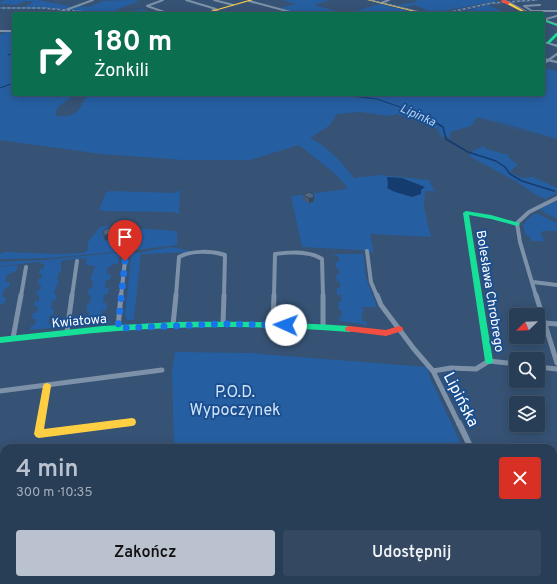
<!DOCTYPE html>
<html lang="pl">
<head>
<meta charset="utf-8">
<style>
  :root { --surface:#283e57; --page:#344961; --text:#f1f3f6; --muted:#a5aeba; --line:#44576d; --accent:#b9c2ce }
  body { margin:0; font-family:Overpass,sans-serif; background:var(--page); color:var(--text); height:100vh; display:flex; flex-direction:column; font-size:15px; white-space:nowrap }
  * { box-sizing:border-box; margin:0 }
  p { font-size:13px; color:var(--muted) }
  .icon { flex:none; width:22px; height:22px; fill:none; stroke:currentColor; stroke-width:2; stroke-linecap:round; stroke-linejoin:round }
  .map { position:relative; flex:1; overflow:hidden }
  .sheet { position:absolute; left:0px; top:444px; width:557px; height:140px; display:flex; flex-direction:column; background:var(--surface); border-radius:12px 12px 0 0; box-shadow:0 2px 10px #0003,0 0 0 1px var(--line) }
  .sheet>* { flex:none }
  .top-card { position:absolute; left:12px; top:12px; width:533px; height:84px; border-radius:4px; box-shadow:0 2px 10px #0003,0 0 0 1px var(--line); background:#0b6e4f; color:#fff; overflow:hidden }
  .needle { width:26px; rotate:247deg }
  .buttons { position:absolute; left:509px; top:308px; display:grid; gap:8px }
  .buttons a { display:grid; place-items:center; width:36px; height:36px; border-radius:4px; background:var(--surface); box-shadow:0 2px 10px #0003,0 0 0 1px var(--line); font-size:20px }
  .pin { position:absolute; display:grid; place-items:center; width:34px; height:34px; color:#fff; margin:-41px -17px; border-radius:50% 50% 50% 0; rotate:-45deg; box-shadow:0 0 4px #0007 }
  .pin .icon { rotate:45deg }
  .me { position:absolute; width:44px; margin:-22px; rotate:272deg; stroke-linejoin:round; filter:drop-shadow(0 0 3px #0008) }
  .turn { display:flex; align-items:center; gap:14px; height:84px; padding:0 16px; font-size:18px }
  .turn .icon { width:52px; height:52px; stroke-width:2.5 }
  .turn b { display:block; font-size:28px; line-height:34px }
  .round { display:grid; place-items:center; flex:none; width:42px; height:42px; border-radius:4px; background:var(--page) }
  .overview { display:flex; align-items:center; justify-content:space-between; height:68px; padding:0 16px }
  h1 { font-size:24px; font-weight:600; line-height:30px; color:var(--accent) }
  .button { display:flex; gap:8px; margin-top:auto; padding:8px 16px }
  .button a { flex:1; height:46px; border-radius:4px; background:var(--accent); color:#111; font-size:16px; font-weight:600; line-height:46px; text-align:center }
  .button a+a { background:var(--page); color:var(--text) }
  .map>svg:first-child { display:block }
</style>
</head>
<body>
<div class="map">
<svg width="557" height="584" viewBox="0 0 557 584">
  <rect width="100%" height="100%" fill="#365274"/>
  <path fill="#265fa1" d="M 4,0 L 38,0 L 73,7 L 65,9 L 50,8 L 0,8 L 24,7 L 34,2 L 26,1 L 15,5 L 0,4 L 0,2 Z
    M 132,0 L 140,1 L 115,10 L 128,12 L 143,9 L 147,11 L 135,13 L 136,14 L 114,14 L 69,10 L 79,6 L 89,7 L 103,1 Z
    M 282,0 L 329,0 L 314,5 L 347,14 L 379,4 L 422,14 L 300,14 L 280,8 L 296,4 Z
    M 414,0 L 495,0 L 497,1 L 432,13 L 415,5 L 406,7 L 397,5 L 418,2 Z
    M 488,5 L 508,14 L 464,14 L 469,10 Z
    M 6,32 L 14,32 L 14,94 L 78,94 L 71,97 L 57,108 L 56,116 C 74,117 78,114 85,98 L 98,94 L 543,94 L 543,68 L 557,71 L 557,139 L 483,117 L 545,138 L 478,117 L 471,126 L 450,132 L 450,139 L 446,136 L 441,137 L 438,130 L 431,125 L 397,114 L 388,116 L 360,112 L 337,114 L 330,125 L 310,138 C 329,147 341,162 354,178 L 380,175 L 429,180 L 435,191 L 425,191 L 424,207 L 431,237 L 370,234 L 374,253 L 361,250 L 302,247 L 291,196 L 347,189 C 346,179 309,154 299,145 L 250,160 L 184,160 L 101,154 L 0,140 L 0,35 Z
    M 484,146 L 486,149 L 509,155 L 508,157 L 518,165 L 511,170 L 511,173 L 522,178 L 533,177 L 557,188 L 557,191 L 554,191 L 557,193 L 546,199 L 538,196 L 517,182 L 469,156 L 474,150 Z
    M 180,190 L 179,214 L 173,212 L 104,211 L 99,209 L 106,193 L 110,191 L 174,193 Z
    M 557,201 L 557,219 L 545,213 L 540,209 Z
    M 534,214 L 538,214 L 557,223 L 557,231 L 542,231 L 541,233 L 544,241 L 531,241 L 531,238 L 525,234 L 523,225 L 528,219 Z
    M 103,226 L 177,231 L 177,245 L 136,250 L 49,258 L 0,259 L 0,254 L 5,252 L 57,254 L 83,253 L 88,250 L 88,242 L 99,228 Z
    M 171,247 L 196,252 L 141,254 L 134,319 L 135,320 L 127,320 L 125,315 L 131,259 L 128,255 L 63,260 L 61,262 L 61,272 L 59,272 L 57,280 L 59,280 L 58,285 L 56,286 L 54,294 L 57,294 L 56,300 L 53,300 L 51,309 L 54,309 L 53,315 L 50,315 L 48,324 L 52,324 L 51,328 L 30,330 L 31,326 L 35,325 L 36,319 L 32,319 L 33,313 L 37,312 L 38,307 L 34,307 L 35,301 L 39,301 L 39,295 L 36,295 L 37,291 L 40,290 L 41,284 L 38,284 L 38,279 L 41,279 L 42,274 L 39,274 L 40,269 L 43,269 L 44,264 L 41,264 L 41,262 L 57,260 L 0,266 L 0,262 L 44,260 L 114,253 L 138,253 Z
    M 335,254 L 363,254 L 366,278 L 377,307 L 362,307 L 364,312 L 361,313 L 363,321 L 366,321 L 367,325 L 339,321 L 339,317 L 342,317 L 342,310 L 339,310 L 338,302 L 341,302 L 341,295 L 337,295 L 337,288 L 340,288 L 340,282 L 337,281 L 336,275 L 339,275 L 339,268 L 336,268 L 335,262 L 339,262 L 338,256 L 335,256 Z
    M 119,256 L 118,264 L 112,264 L 112,266 L 108,267 L 107,274 L 111,274 L 110,280 L 106,280 L 105,288 L 109,288 L 108,294 L 104,295 L 103,303 L 107,303 L 106,310 L 102,311 L 100,319 L 110,321 L 110,323 L 77,325 L 78,323 L 88,320 L 89,311 L 86,311 L 87,304 L 90,303 L 91,295 L 88,295 L 89,288 L 92,288 L 93,280 L 90,280 L 95,266 L 86,265 L 87,258 Z
    M 18,265 L 16,271 L 7,275 L 5,282 L 10,282 L 8,288 L 4,289 L 2,297 L 6,297 L 4,304 L 0,305 L 0,267 Z
    M 175,352 L 249,353 L 427,367 L 430,378 L 463,448 L 174,448 L 172,371 Z
    M 209,580 L 260,580 L 241,584 L 209,584 Z
    M 294,580 L 448,580 L 450,584 L 295,584 Z"/>
  <path fill="#153c6e" d="M 387,177 L 402,178 L 425,187 L 421,190 L 421,194 L 412,197 L 395,192 L 387,188 L 388,185 Z"/>
  <g fill="none" stroke-linecap="round" stroke-linejoin="round">
    <path stroke="#153c6e" stroke-width="1" d="M 8,55 L 14,53
      M 0,88 L 14,83
      M 334,94 L 377,99 L 423,115"/>
    <path stroke="#153c6e" stroke-width="1.5" d="M 421,114 L 443,127 L 446,139 L 468,152 L 496,161 L 505,167 L 510,174 L 522,181 L 554,191"/>
    <path stroke="#7d92a8" stroke-width="2" d="M 163,0 L 147,6 L 170,14
      M 186,0 L 216,9
      M 214,0 L 233,5
      M 249,1 L 298,14
      M 381,3 L 389,0
      M 540,5 L 524,6 L 532,11 L 557,11
      M 213,10 L 227,14
      M 55,14 L 93,0
      M 546,19 L 557,16
      M 0,31 L 14,31
      M 548,43 L 557,46"/>
    <path stroke="#7d92a8" stroke-width="2.5" d="M 543,59 L 557,62
      M 543,64 L 557,54"/>
    <path stroke="#7d92a8" stroke-width="4" d="M 367,251 L 371,282 L 377,296
      M 533,282 L 557,285
      M 21,296 L 26,267
      M 72,296 L 77,261
      M 121,296 L 125,261
      M 176,296 L 179,257 C 191,250 212,251 225,255 L 224,296
      M 274,296 L 275,254 C 289,252 310,251 322,259 L 323,296
      M 536,296 L 520,242 L 517,223 L 529,212 L 557,198"/>
    <path stroke="#7d92a8" stroke-width="5" d="M 323,295 L 323,327
      M 377,295 L 381,305 L 414,349 L 433,371 L 459,424
      M 536,295 L 557,363
      M 545,323 L 557,324
      M 223,324 L 224,295
      M 273,324 L 274,295
      M 173,325 L 176,295
      M 118,328 L 121,295
      M 67,332 L 72,295
      M 13,338 L 21,295
      M 538,367 L 557,369
      M 433,371 L 451,368 L 476,369 L 489,361 L 516,364
      M 0,391 L 162,370"/>
    <path stroke="#7d92a8" stroke-width="6" d="M 459,423 L 471,448
      M 0,503 L 4,502
      M 0,539 L 4,522
      M 0,579 L 4,578
      M 537,580 L 538,584"/>
    <path fill="#16e098" fill-rule="evenodd" d="M 543,19 L 557,24 L 557,26 L 543,21 Z
      M 556,33 L 557,33 L 557,36 L 549,44 L 543,43 L 543,41 L 547,42 Z
      M 466,211 L 491,215 L 519,223 L 520,224 L 517,226 L 491,219 L 469,215 L 493,361 L 492,363 L 489,364 L 486,363 L 485,361 L 463,213 Z
      M 175,322 C 233,321 291,322 349,326 L 352,327 L 353,329 L 352,331 L 349,332 C 272,326 195,325 118,331 C 79,334 39,339 0,343 L 0,337 L 103,326 Z"/>
    <path fill="#ffcf43" fill-rule="evenodd" d="M 249,0 L 253,0 L 204,14 L 200,14 Z
      M 367,0 L 372,0 L 428,14 L 423,14 Z
      M 507,2 L 509,2 L 529,14 L 526,14 L 507,4 Z
      M 47,383 L 50,384 L 51,386 L 44,429 L 132,418 L 135,419 L 136,422 L 135,425 L 132,426 L 39,438 L 36,437 L 34,434 L 43,386 L 44,384 Z"/>
    <path fill="#f24e42" fill-rule="evenodd" d="M 349,326 L 386,330 L 399,326 L 402,327 L 403,329 L 402,331 L 386,336 L 346,331 L 345,329 L 346,327 Z"/>
    <path stroke="#7e92a7" stroke-width="1" d="M 370,0 L 429,14
      M 505,0 L 532,14
      M 543,19 L 557,24
      M 543,42 L 557,45"/>
    <g stroke="#7e92a7" stroke-width="1.5">
      <path id="rail" d="M 0,8 L 43,8 L 108,14
        M 441,14 L 492,3 L 536,0"/>
    </g>
    <use href="#rail" stroke="#1b4f8f" stroke-width="1" stroke-dasharray="2.5" stroke-linecap="butt"/>
    <path stroke="#f24e42" stroke-width="3" d="M 503,1 L 508,3"/>
  </g>
  <path fill="#455971" d="M 303,195 L 314,200 L 313,202 L 309,203 L 303,200 Z
    M 102,232 L 116,234 L 112,238 L 105,241 L 105,237 L 103,236 Z"/>
  <path fill="#38485c" d="M 314,195 L 314,200 L 313,202 L 309,203 L 309,198 Z
    M 114,229 L 116,234 L 112,238 L 105,241 L 104,236 Z"/>
  <path fill="#506783" stroke="#38485c" d="M 309,192 L 314,195 L 313,198 L 309,198 L 303,195 Z
    M 108,228 L 114,229 L 111,233 L 104,236 L 104,233 L 102,232 Z"/>
  <g fill="none" stroke-linecap="round" stroke-linejoin="round">
    <path stroke="#1a73e8" stroke-width="7" stroke-dasharray="0 12.6" d="M 125,261 L 118,328 L 223,324 L 286,325"/>
  </g>
  <g text-anchor="middle" stroke-width="4" stroke-linejoin="round" paint-order="stroke">
    <g font-size="12" font-style="italic" fill="#b5d3f5" stroke="#1b4f8f">
      <text transform="translate(418 115) rotate(24)" y="4">Lipinka</text>
    </g>
    <g font-size="13" fill="#fff" stroke="#1b4f8f">
      <text transform="translate(491 291) rotate(81)" y="5">Bolesława Chrobrego</text>
      <text transform="translate(79 320) rotate(-5)" y="5">Kwiatowa</text>
    </g>
    <g font-size="16" fill="#cfe3fa" stroke="#1b4f8f">
      <text x="235" y="397">P.O.D.<tspan x="235" dy="18">Wypoczynek</tspan></text>
    </g>
    <g font-size="16" fill="#fff" stroke="#1b4f8f">
      <text transform="translate(462 399) rotate(63)" y="6">Lipińska</text>
    </g>
  </g>
</svg>
<div class="buttons">
<a><svg class="needle" viewBox="-14 -14 28 28"><path d="M0-13l5 13h-10z" fill="#e53935"/><path d="M0 13l5-13h-10z" fill="#a5aeba"/></svg></a>
<a><svg class="icon" aria-label="search" viewBox="0 0 24 24"><circle cx="10" cy="10" r="6"/><path d="M15 15l6 6"/></svg></a>
<a><svg class="icon" aria-label="layers" viewBox="0 0 24 24"><path d="M12 4l9 5-9 5-9-5zM3 14l9 5 9-5"/></svg></a>
</div>
<div class="pin" style="left:125px;top:261px;background:#d93025"><svg class="icon" aria-label="arrive" viewBox="0 0 24 24"><path d="M6 21V4h12l-3 4 3 4H6"/></svg></div>
<svg class="me" style="left:286px;top:325px" viewBox="-20 -20 40 40"><circle r="19" fill="#fff"/><path d="M0-13L10 11 0 6-10 11z" fill="#1a73e8"/></svg>
<div class="top-card">
<div class="turn"><svg class="icon" aria-label="right" viewBox="0 0 24 24"><path d="M7 20v-9h11M14 6l5 5-5 5"/></svg><div><b>180 m</b>Żonkili</div></div>
</div>
<section class="sheet">
<div class="overview"><div><h1>4 min</h1><p>300 m · 10:35</p></div><a class="round" style="background:#d93025;color:#fff"><svg class="icon" aria-label="close" viewBox="0 0 24 24"><path d="M6 6l12 12M18 6L6 18"/></svg></a></div>
<div class="button"><a>Zakończ</a><a>Udostępnij</a></div>
</section>
</div>
</body>
</html>
